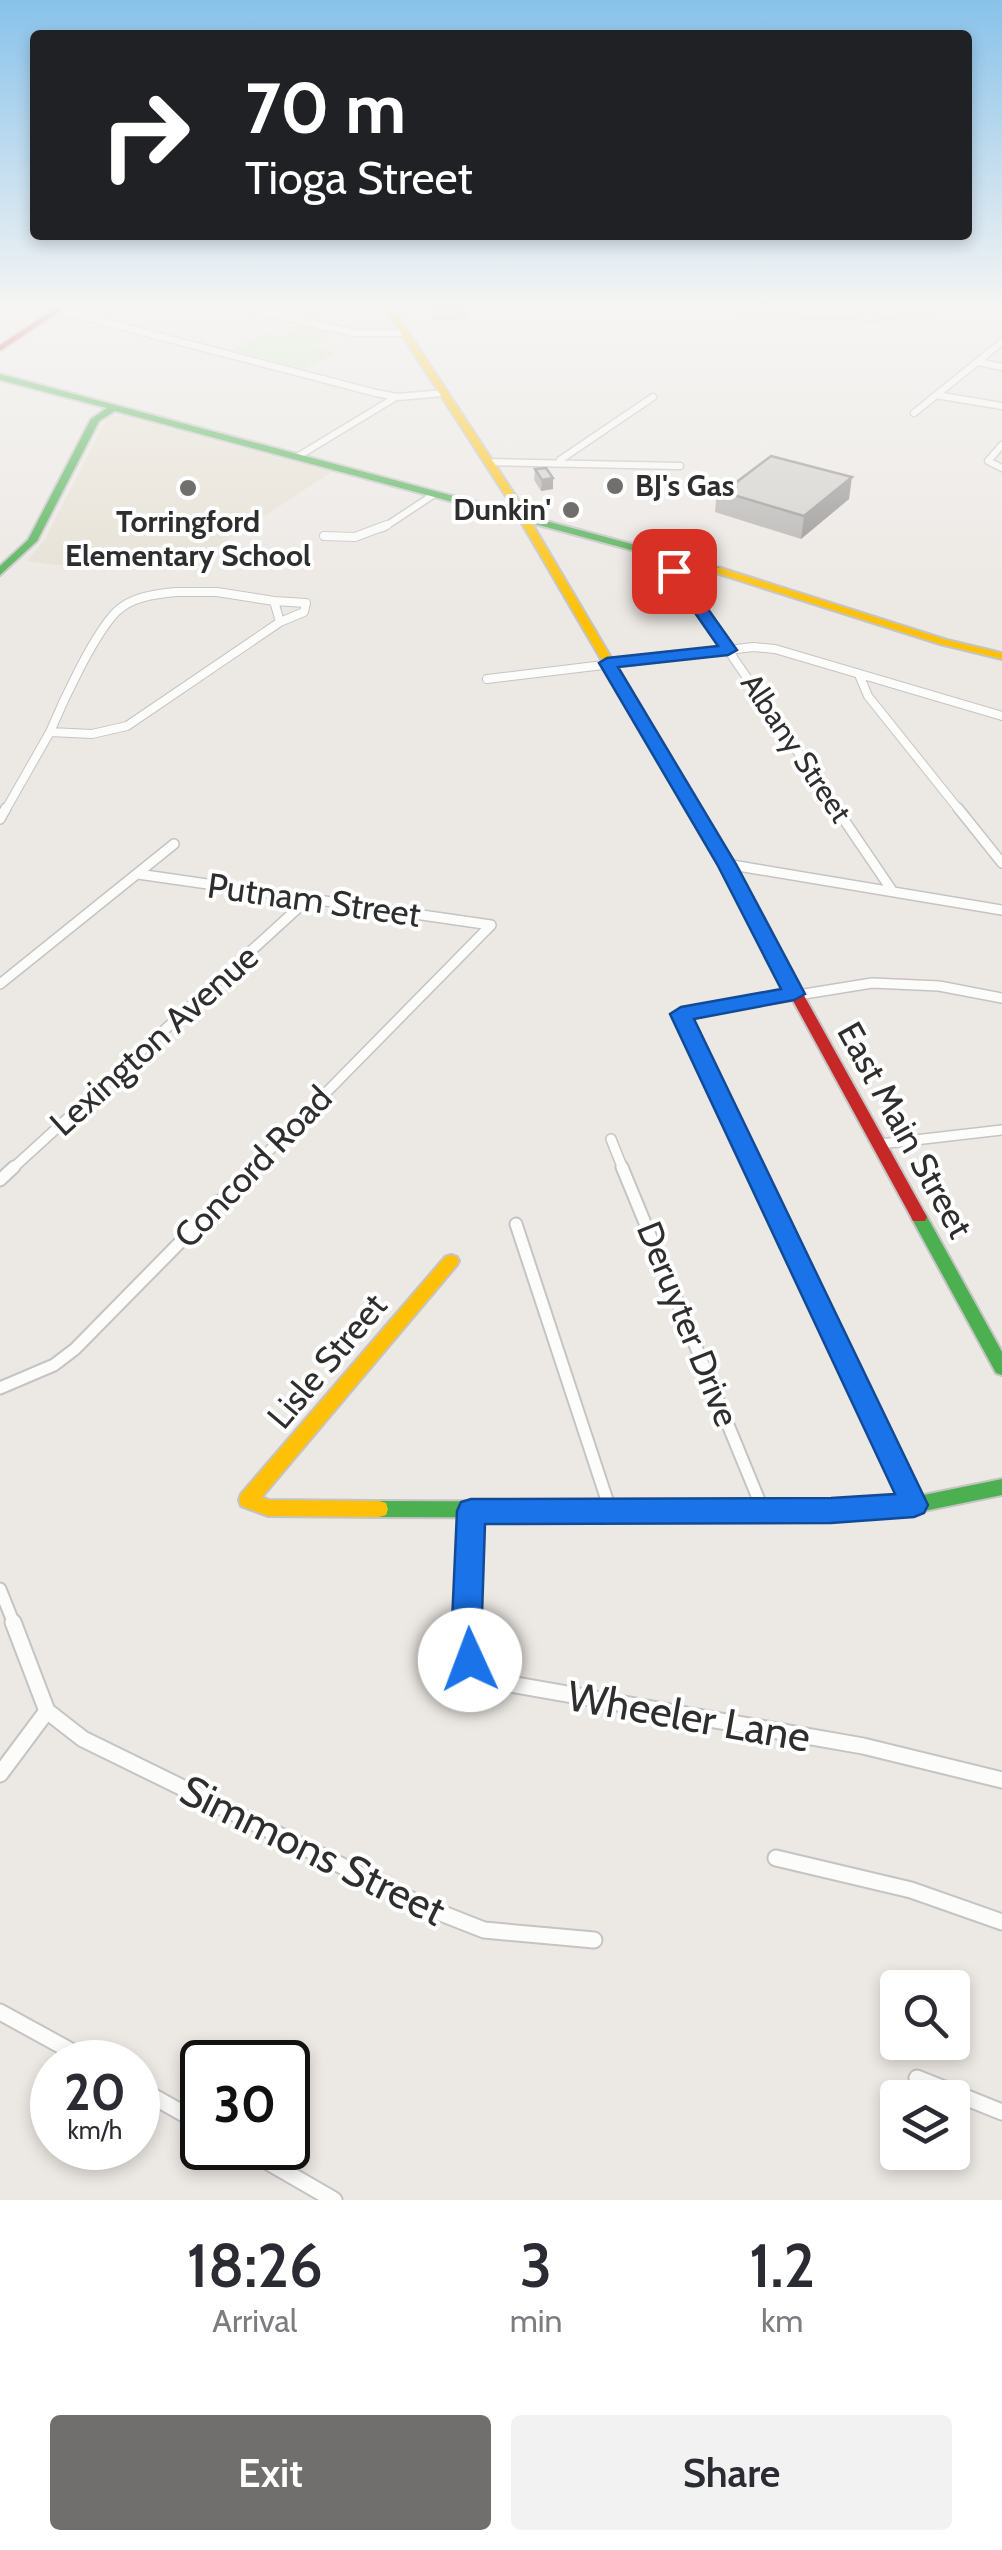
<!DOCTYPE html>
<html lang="en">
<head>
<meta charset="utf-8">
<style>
  :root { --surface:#fff; --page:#f2f2f3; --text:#2b2b33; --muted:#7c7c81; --accent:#706f6e }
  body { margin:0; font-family:Cabin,sans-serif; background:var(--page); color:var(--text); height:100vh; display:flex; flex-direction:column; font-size:38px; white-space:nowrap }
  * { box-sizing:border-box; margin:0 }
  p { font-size:32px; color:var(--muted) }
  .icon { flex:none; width:55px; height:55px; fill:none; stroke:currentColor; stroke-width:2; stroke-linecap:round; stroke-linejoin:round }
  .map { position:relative; height:2200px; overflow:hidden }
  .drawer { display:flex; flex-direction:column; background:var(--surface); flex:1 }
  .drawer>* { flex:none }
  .top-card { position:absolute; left:30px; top:30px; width:942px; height:210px; border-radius:10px; box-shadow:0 5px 15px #0003; background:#202124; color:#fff; overflow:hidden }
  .fabs { position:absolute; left:880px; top:1970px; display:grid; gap:20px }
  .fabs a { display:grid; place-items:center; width:90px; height:90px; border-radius:10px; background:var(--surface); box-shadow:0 5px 15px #0003; font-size:50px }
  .speed { position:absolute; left:30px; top:2040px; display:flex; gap:20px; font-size:50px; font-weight:700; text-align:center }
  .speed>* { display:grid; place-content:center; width:130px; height:130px; border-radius:50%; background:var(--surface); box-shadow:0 5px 15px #0003; line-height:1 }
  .speed small { font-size:25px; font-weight:400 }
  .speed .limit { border:5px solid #111; border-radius:15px; background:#fff; color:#111 }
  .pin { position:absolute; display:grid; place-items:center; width:85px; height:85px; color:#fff; margin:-42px; border-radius:20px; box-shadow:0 5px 15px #0006 }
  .me { position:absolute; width:110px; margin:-55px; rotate:358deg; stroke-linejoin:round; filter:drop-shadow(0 0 8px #0008) }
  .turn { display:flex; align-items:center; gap:35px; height:210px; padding:0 50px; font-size:45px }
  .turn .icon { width:130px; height:130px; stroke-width:2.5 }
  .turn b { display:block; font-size:70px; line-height:85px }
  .eta { display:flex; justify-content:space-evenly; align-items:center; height:170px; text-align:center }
  .eta b { font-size:60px; font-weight:600; line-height:70px }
  .primary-button { display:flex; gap:20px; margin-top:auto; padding:20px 50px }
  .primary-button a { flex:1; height:115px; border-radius:10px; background:var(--accent); color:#fff; font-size:40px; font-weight:600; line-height:115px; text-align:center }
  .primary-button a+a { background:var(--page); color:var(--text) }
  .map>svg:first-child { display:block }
</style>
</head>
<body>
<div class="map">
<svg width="1002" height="2200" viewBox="0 0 1002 2200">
  <rect width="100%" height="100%" fill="#ece8e4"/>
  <path fill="#e6e0d3" d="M 108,416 L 122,416 L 332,472 L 193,562 L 55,565 L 27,561 L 45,539 Z"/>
  <path fill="#cee6be" d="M 302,325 L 335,333 L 311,346 L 335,353 L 304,369 L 232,350 L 263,333 L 281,336 Z"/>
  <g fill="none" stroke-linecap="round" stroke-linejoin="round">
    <path stroke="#99d6ec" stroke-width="2.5" d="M 652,304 L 671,304
      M 682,304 L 756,315 L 873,321 L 988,304"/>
    <g stroke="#c5c4c5" stroke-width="9">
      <path id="street-far4" d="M 227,304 L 354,333 L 405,333
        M 58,310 L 376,393 L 397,397 L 444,393
        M 978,362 L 1002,367
        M 936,395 L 1002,406
        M 914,413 L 1002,342
        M 1002,445 L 988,461 L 1002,468
        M 297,457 L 396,397
        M 560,460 L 653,397
        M 488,462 L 680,466
        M 383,528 L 433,495"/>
    </g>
    <g stroke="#c5c4c5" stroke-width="10">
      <path id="street-far3" d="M 324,536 L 355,537 L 387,525
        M 679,558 L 674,571 L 838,811
        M 176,592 L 217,592 L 274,601 L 280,622 L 127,726 L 92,734 L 50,732 C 63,701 93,636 116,612 C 131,597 155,594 176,592 Z
        M 274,601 L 306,603 L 304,612 L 280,622
        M 860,677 L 868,696 L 960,811
        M 487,679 L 753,647 L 775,649 L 1002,716
        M 5,811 L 50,732"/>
    </g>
    <g stroke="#c5c4c5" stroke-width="12">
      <path id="street-far2" d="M 836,808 L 891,889
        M 958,808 L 1002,863
        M 0,819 L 6,808
        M 726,864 L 1002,910
        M 138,874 L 491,925
        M 0,984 L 174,844
        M 611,1139 L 623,1169
        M 880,1144 L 1002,1130
        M 12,1169 L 308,899
        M 251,1169 L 491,925
        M 755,1169 L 681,1014 L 872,983 L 939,986 L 1002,998"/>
    </g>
    <g stroke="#c5c4c5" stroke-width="15">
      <path id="street-far1" d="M 622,1167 L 763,1510
        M 754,1167 L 914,1505
        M 0,1180 L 14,1167
        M 516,1224 L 610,1509
        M 0,1388 L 54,1365 L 75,1349 L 254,1167
        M 0,1589 L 14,1624
        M 466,1624 L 471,1511"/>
    </g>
    <g stroke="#c5c4c5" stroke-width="19">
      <path id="street" d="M 13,1622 L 47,1711
        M 466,1622 L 473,1666 L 499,1682 L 863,1746 L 1002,1780
        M 47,1711 L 83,1739 L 428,1908 L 484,1930 L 594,1940
        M 0,1774 L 47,1711
        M 776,1858 L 911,1890 L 1002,1922
        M 0,2012 L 91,2062
        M 917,2078 L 1002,2112
        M 138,2088 L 202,2124
        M 244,2148 L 334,2200"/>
    </g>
    <g stroke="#c5c4c5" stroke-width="4">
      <path id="fast" d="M 0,374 L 721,568 L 722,570 L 713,572 L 115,411 L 99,421 L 37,541 L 0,575 L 0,566 L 28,540 L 91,419 L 107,408 L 0,380 Z
        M 919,1211 L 925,1213 L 1002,1352 L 1002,1375 L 996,1373 L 911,1217 L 913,1213 Z
        M 1002,1479 L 1002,1495 L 914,1513 L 831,1519 L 379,1517 L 372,1515 L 370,1509 L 372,1503 L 379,1501 L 831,1503 L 914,1497 Z"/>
    </g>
    <g stroke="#c5c4c5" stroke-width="4">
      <path id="slow" d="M 382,304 L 390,304 L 517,498 L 701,810 L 699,813 L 695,814 L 689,810 L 507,498 Z
        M 713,568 L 721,568 L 947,640 L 1002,653 L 1002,659 L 940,644 L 713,572 Z
        M 451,1255 L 457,1257 L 459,1261 L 457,1265 L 262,1497 L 269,1500 L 379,1501 L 386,1503 L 388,1509 L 386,1515 L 379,1517 L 268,1516 L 241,1506 L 239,1500 L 241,1494 L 445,1257 Z"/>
    </g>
    <g stroke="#c5c4c5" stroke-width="4">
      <path id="jam" d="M 62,304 L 71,304 L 0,351 L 0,345 Z
        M 695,806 L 701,810 L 927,1217 L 925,1221 L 913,1221 L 911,1217 L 689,810 Z"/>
    </g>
    <use href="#street-far4" stroke="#fcfcfb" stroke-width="6"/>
    <use href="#street-far3" stroke="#fcfcfb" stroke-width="8"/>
    <use href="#street-far2" stroke="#fcfcfb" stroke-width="9"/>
    <use href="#street-far1" stroke="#fcfcfb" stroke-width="11"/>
    <use href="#street" stroke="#fcfcfb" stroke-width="15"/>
    <use href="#fast" fill="#4caf50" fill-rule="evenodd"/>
    <use href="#slow" fill="#ffc107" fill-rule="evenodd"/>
    <use href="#jam" fill="#c62828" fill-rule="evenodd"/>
  </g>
  <path fill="#b4b1af" d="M 432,304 L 469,304 L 467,319 L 432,321 Z
    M 535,469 L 553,489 L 541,491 L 534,480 Z
    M 717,490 L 849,499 L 801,539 L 715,512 Z"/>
  <path fill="#92908e" d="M 852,477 L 849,499 L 801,539 L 804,516 Z
    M 553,478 L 553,489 L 541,491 L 542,480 Z"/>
  <path fill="#d1cecb" stroke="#92908e" stroke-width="2.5" d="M 432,304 L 467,304 L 431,306 Z
    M 771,456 L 852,477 L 804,516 L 717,490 L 728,482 L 734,484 Z
    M 546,468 L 553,478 L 542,480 L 535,469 Z"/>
  <linearGradient id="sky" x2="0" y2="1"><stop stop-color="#88c2ea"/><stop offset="0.5" stop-color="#f6f5f3"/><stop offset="1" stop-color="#f6f5f3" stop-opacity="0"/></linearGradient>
  <rect width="1002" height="612" fill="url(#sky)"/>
  <path fill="#1a73e8" stroke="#114b97" stroke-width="2.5" d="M 674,566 L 679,568 L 737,650 L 728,655 L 618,667 L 736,864 L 805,994 L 794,1000 L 694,1019 L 928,1505 L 924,1513 L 914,1517 L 831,1523 L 485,1524 L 481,1645 L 485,1660 L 480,1670 L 470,1674 L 459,1670 L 451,1645 L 457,1511 L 461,1502 L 471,1499 L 831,1498 L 895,1494 L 670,1014 L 681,1007 L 781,989 L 717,864 L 599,663 L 607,658 L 718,646 L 666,571 Z"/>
  <g fill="#706f6e" stroke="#fff" stroke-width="4">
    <circle cx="615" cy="486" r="10"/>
    <circle cx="188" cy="488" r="10"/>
    <circle cx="571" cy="510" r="10"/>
  </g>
  <g text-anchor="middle" stroke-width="8" stroke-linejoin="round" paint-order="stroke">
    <g font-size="30" font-weight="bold" fill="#2e2e2e" stroke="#fff" text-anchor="start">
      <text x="635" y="496">BJ's Gas</text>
      <text x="551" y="520" text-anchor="end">Dunkin'</text>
      <text x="188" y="532" text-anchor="middle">Torringford<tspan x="188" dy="34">Elementary School</tspan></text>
    </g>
    <g font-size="30" fill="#2e2e2e" stroke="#fff">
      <text transform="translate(796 748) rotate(56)" y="10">Albany Street</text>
    </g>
    <g font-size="35" fill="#2e2e2e" stroke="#fff">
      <text transform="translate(314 900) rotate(8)" y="12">Putnam Street</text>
      <text transform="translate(154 1040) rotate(-42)" y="12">Lexington Avenue</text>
      <text transform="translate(905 1130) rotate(61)" y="12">East Main Street</text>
      <text transform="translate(253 1167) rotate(-46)" y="12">Concord Road</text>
      <text transform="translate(688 1324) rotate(68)" y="12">Deruyter Drive</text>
      <text transform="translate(327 1361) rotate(-50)" y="12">Lisle Street</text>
    </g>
    <g font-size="42" fill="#2e2e2e" stroke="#fff">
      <text transform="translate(689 1716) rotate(10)" y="15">Wheeler Lane</text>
      <text transform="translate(313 1850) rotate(26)" y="15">Simmons Street</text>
    </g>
  </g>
</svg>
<div class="fabs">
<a><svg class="icon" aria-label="search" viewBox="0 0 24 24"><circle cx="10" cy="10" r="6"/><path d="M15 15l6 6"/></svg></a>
<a><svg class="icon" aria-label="layers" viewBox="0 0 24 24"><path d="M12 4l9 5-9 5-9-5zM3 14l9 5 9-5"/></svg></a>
</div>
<div class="speed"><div>20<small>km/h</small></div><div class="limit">30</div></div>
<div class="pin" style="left:674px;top:571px;background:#d93025"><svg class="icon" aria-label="arrive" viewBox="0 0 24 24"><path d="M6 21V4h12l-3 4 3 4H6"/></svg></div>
<svg class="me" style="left:470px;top:1660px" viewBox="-20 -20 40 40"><circle r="19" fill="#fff"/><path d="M0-13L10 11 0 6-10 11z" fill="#1a73e8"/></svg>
<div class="top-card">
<div class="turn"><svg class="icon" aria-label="right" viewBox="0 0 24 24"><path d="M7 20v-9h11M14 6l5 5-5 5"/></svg><div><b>70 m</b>Tioga Street</div></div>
</div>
</div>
<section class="drawer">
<div class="eta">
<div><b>18:26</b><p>Arrival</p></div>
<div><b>3</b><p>min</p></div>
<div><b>1.2</b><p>km</p></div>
</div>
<div class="primary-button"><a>Exit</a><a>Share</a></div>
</section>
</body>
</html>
